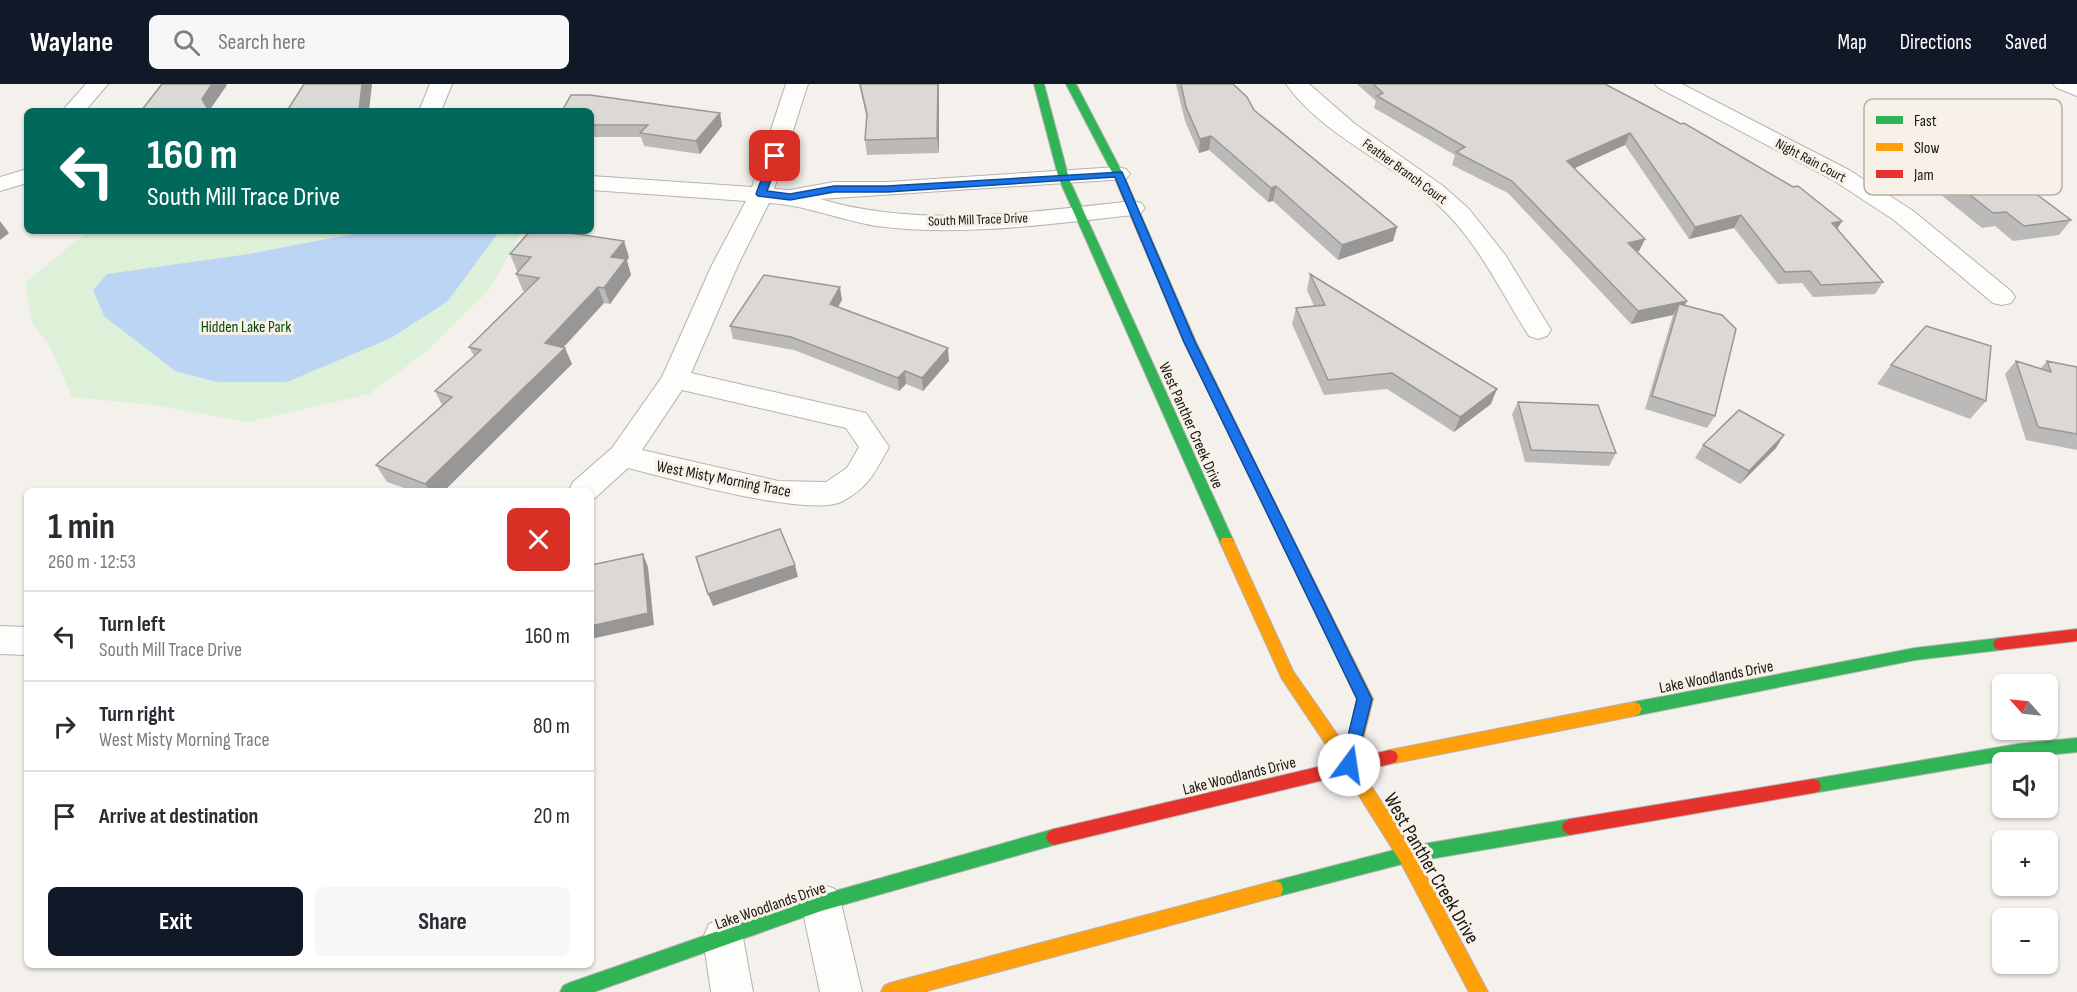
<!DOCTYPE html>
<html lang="en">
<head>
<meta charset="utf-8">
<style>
  :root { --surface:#fff; --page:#f7f7f7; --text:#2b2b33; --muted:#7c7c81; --line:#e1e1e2; --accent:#111827 }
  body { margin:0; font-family:"Sofia Sans Condensed",sans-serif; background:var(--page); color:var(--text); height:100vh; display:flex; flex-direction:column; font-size:22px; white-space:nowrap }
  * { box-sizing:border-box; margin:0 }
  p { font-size:20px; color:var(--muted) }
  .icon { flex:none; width:33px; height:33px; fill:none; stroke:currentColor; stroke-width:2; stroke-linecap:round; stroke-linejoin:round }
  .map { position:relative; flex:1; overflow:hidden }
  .panel { position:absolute; left:24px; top:404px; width:570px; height:480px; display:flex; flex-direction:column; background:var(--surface); border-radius:9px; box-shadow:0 2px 4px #0004 }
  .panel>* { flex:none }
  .guide { position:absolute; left:24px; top:24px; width:570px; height:126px; border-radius:9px; box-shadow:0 2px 4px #0004; background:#00695c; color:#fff; overflow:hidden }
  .needle { width:39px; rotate:297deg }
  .fabs { position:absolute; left:1992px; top:590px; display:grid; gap:12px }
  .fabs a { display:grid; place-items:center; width:66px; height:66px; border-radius:9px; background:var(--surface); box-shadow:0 2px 4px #0004; font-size:30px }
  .pin { position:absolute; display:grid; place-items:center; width:51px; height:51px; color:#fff; margin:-26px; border-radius:12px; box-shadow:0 3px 9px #0006 }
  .me { position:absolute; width:66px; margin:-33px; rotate:14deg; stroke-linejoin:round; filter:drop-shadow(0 0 4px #0008) }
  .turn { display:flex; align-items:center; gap:21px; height:126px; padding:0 24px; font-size:27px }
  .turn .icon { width:78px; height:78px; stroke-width:2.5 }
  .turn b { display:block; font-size:42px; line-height:51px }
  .round { display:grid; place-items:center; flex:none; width:63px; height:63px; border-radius:9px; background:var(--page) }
  .head { display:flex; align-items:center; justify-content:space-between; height:102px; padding:0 24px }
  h1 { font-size:36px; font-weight:700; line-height:45px }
  .action { display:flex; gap:12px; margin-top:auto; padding:12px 24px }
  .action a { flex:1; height:69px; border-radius:9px; background:var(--accent); color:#fff; font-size:24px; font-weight:700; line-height:69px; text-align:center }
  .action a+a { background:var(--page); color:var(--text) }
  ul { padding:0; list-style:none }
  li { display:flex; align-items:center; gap:18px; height:90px; padding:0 24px; border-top:2px solid var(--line) }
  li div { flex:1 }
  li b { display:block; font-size:22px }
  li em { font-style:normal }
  header { display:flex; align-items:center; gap:36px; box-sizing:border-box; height:84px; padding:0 30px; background:var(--accent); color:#fff }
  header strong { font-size:28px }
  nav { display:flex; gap:33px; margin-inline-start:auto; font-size:21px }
  .search { width:420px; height:54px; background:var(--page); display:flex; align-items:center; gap:15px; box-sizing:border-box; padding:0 21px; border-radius:9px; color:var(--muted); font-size:22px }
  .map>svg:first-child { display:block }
</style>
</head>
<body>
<header>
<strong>Waylane</strong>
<div class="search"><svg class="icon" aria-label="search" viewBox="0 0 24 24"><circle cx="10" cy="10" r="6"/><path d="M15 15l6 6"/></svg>Search here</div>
<nav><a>Map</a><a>Directions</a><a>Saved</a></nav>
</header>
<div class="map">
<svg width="2077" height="908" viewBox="0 0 2077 908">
  <rect width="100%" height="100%" fill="#f4f0ec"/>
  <path fill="#ddf1d8" d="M 88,147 L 522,147 L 489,206 L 422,271 L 369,310 L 248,338 L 153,321 L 72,313 L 48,259 L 32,239 L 25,199 Z"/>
  <path fill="#bcd5f5" d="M 368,147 L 490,147 L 498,149 L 448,217 L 391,254 L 287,298 L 217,298 L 175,287 L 104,232 L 93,206 L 107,190 L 249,170 Z"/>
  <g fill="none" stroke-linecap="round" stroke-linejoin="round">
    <g stroke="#b5b2af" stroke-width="2">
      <path id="street" d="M 86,0 L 108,0 L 85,27 L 62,27 Z
        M 430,0 L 452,0 L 441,27 L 419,27 Z
        M 786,0 L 808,0 L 774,105 L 790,106 L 834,98 L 887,98 L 1118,83 L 1126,85 L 1130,90 L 1126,95 L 820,115 C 921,145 1030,128 1133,117 L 1141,119 L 1145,124 L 1141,129 L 1133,131 C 1049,140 961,153 876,142 C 840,136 805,121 769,119 L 738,181 L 691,289 L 866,329 L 889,363 C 875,388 869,403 843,417 C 810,435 669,394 628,384 L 595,414 L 591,415 L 591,406 L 569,406 L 573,398 L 612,364 L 662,293 L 712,181 L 746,117 L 591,106 L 591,92 L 752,103 ZM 682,306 L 846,344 L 859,363 L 847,384 L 826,398 L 778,397 L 642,366 Z
        M 1286,0 L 1309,0 L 1355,40 L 1443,102 L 1469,125 L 1506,172 L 1551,246 L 1547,252 L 1538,255 L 1529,252 C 1500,207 1478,157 1437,120 C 1392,80 1321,50 1286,0 Z
        M 1655,0 L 1682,0 L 1849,86 L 1912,126 L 2011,207 L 2015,213 L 2011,219 L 2002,221 L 1993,219 L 1894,136 L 1833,96 L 1659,4 Z
        M 2053,0 L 2077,0 L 2077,12 L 2057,4 Z
        M 27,85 L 27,99 L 0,107 L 0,93 Z
        M 0,542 L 27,543 L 27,571 L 0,570 Z
        M 821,800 L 835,805 L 841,819 L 862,908 L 820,908 L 801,819 L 807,805 Z
        M 723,834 L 737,840 L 743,854 L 753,908 L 711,908 L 703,854 L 709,840 Z"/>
    </g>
    <g stroke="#b5b2af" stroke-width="2">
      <path id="fast" d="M 1034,0 L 1044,0 L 1069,95 L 1234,458 L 1232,462 L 1222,462 L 1220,458 L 1059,95 Z
        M 1066,0 L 1076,0 L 1123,90 L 1196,258 L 1259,387 L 1258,390 L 1248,390 L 1247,387 L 1184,258 L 1113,90 Z
        M 2000,554 L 2005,556 L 2007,560 L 2005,564 L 2000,566 L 1915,576 L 1634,632 L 1629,630 L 1626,625 L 1629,620 L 1634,618 L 1915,564 Z
        M 2077,654 L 2077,668 L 2018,674 L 1813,709 L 1807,707 L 1805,702 L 1807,697 L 1813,695 L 2018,660 Z
        M 1570,735 L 1576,738 L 1578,743 L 1576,748 L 1570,751 L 1406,779 L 1275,813 L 1269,811 L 1267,805 L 1269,799 L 1275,797 L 1406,763 Z
        M 1054,745 L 1060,748 L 1062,753 L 1060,758 L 1054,761 L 821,827 L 594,908 L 560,908 L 563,902 L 569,899 L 821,811 Z"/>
    </g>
    <g stroke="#b5b2af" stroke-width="2">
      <path id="slow" d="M 1253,382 L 1259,387 L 1373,615 L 1357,680 L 1412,765 L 1488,908 L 1469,908 L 1400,777 L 1343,686 L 1282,595 L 1220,458 L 1222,454 L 1232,454 L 1293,587 L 1346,663 L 1357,615 L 1247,387 Z
        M 1634,618 L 1639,620 L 1642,625 L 1639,630 L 1634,632 L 1390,680 L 1384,678 L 1382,673 L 1384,668 L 1390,666 Z
        M 1275,797 L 1281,799 L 1283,805 L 1281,811 L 1275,813 L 923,908 L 881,908 L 884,902 L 890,899 Z"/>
    </g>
    <g stroke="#b5b2af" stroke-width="2">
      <path id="jam" d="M 2077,545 L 2077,557 L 2000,566 L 1995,564 L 1993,560 L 1995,556 L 2000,554 Z
        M 1390,666 L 1396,668 L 1398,673 L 1396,678 L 1390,680 L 1054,761 L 1048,758 L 1046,753 L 1048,748 L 1054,745 Z
        M 1813,695 L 1819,697 L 1821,702 L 1819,707 L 1813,709 L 1570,751 L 1564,748 L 1562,743 L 1564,738 L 1570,735 Z"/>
    </g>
    <use href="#street" fill="#fdfdfc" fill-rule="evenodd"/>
    <use href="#fast" fill="#30b455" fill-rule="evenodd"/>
    <use href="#slow" fill="#ff9f0a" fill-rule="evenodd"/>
    <use href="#jam" fill="#e5322d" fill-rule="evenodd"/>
  </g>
  <path fill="#bcbab8" d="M 859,0 L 939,0 L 939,69 L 867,71 L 865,56 L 867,35 Z
    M 1176,0 L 1233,0 L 1254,26 L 1397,143 L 1393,157 L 1338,176 L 1273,117 L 1268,118 L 1209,66 L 1199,69 L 1185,37 Z
    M 1357,0 L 1605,0 L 1842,137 L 1837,145 L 1883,198 L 1875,210 L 1813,213 L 1802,199 L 1778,200 L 1734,144 L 1689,155 L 1625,61 L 1574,84 L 1645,155 L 1639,167 L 1637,168 L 1687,217 L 1685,221 L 1715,332 L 1707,344 L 1645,325 L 1673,231 L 1631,240 L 1508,109 L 1452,81 L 1455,71 L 1374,24 L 1376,17 Z
    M 591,27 L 720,29 L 722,42 L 700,70 L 644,62 L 641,53 L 591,53 Z
    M 2028,61 L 2017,76 L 2002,85 L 2071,136 L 2059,151 L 2013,157 L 1995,142 L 1982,144 L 1904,81 L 1913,66 Z
    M 510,170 L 629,173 L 627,177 L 631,191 L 610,220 L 604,219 L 563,263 L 565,264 L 572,280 L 445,406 L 410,406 L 387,398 L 376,381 L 442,321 L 435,307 L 474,272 L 469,263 L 526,207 L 523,207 L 516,190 L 519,187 L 517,187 Z
    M 1310,190 L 1491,320 L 1454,348 L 1387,305 L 1324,311 L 1292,240 L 1296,224 L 1314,222 L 1307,206 Z
    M 842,216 L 838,223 L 949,277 L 923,307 L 906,300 L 899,307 L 794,266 L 733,255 L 730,242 Z
    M 2016,277 L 2040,285 L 2047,277 L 2077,283 L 2077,366 L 2026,356 L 2005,290 Z
    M 1891,281 L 1986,317 L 1970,335 L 1877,300 Z
    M 1518,318 L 1616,369 L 1609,382 L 1525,378 L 1512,330 Z
    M 1703,361 L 1776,364 L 1740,400 L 1695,374 Z"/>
  <path fill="#999796" d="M 212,0 L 226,0 L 227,1 L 209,27 L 202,15 Z
    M 362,0 L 372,0 L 369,27 L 359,27 Z
    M 938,0 L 939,0 L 939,69 L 937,54 Z
    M 720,29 L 722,42 L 700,70 L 696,57 Z
    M 1630,49 L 1625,61 L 1562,90 L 1567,77 Z
    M 1211,52 L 1209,66 L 1199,69 L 1200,55 Z
    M 2028,61 L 2017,76 L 1985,95 L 1996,80 Z
    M 1276,102 L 1273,117 L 1268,118 L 1271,104 Z
    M 1741,131 L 1734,144 L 1689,155 L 1695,143 Z
    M 0,137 L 9,149 L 0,156 Z
    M 1842,137 L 1834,150 L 1832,139 Z
    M 1397,143 L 1393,157 L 1338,176 L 1342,161 Z
    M 1645,155 L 1639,167 L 1622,172 L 1628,159 Z
    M 624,157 L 629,173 L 627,177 L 631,191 L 610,220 L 604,204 L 611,173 Z
    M 598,203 L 604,219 L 552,276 L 545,259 Z
    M 840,203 L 842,216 L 832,233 L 830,220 Z
    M 1687,217 L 1680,230 L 1679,220 L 1673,231 L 1631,240 L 1638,227 Z
    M 565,264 L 572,280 L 445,406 L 429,406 L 425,400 Z
    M 948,264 L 949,277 L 923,307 L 922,294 Z
    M 905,287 L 906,300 L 899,307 L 898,294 Z
    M 1497,305 L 1491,320 L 1454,348 L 1460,333 Z
    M 1784,351 L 1776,364 L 1740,400 L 1749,387 Z
    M 643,470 L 648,483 L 654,541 L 591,555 L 591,542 Z
    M 795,481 L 798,493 L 713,522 L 708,510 Z"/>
  <path fill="#dbd8d6" stroke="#999796" stroke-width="1.5" d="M 162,0 L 212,0 L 202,15 L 209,27 L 141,27 Z
    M 304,0 L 362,0 L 359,27 L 287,27 Z
    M 860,0 L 938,0 L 937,54 L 865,56 L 867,30 Z
    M 1181,0 L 1233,0 L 1247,13 L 1254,26 L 1397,143 L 1342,161 L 1276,102 L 1271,104 L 1211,52 L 1200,55 L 1186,23 Z
    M 1373,0 L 1605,0 L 1681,40 L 1684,39 L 1793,103 L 1798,102 L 1842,137 L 1832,139 L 1883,198 L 1821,201 L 1810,187 L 1785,188 L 1741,131 L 1695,143 L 1630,49 L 1567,77 L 1645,155 L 1628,159 L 1687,217 L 1638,227 L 1512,97 L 1456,68 L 1465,63 L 1377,12 L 1383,9 Z
    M 571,11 L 590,11 L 720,29 L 696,57 L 640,49 L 648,41 L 591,41 L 591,27 L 562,27 Z
    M 1983,28 L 2028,61 L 1996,80 L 2071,136 L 2024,142 L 2006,128 L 1993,129 L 1913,66 Z
    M 530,147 L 557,147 L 624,157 L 611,173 L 626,175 L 604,204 L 598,203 L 545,259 L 565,264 L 425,400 L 376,381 L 452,313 L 435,307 L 481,266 L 469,263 L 539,194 L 516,190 L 531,173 L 510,170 Z
    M 1310,190 L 1497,305 L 1460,333 L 1392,289 L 1328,296 L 1296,224 L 1325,221 Z
    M 764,191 L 840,203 L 830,220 L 948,264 L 922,294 L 905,287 L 898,294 L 791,253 L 730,242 Z
    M 1679,220 L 1722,231 L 1736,245 L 1715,332 L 1652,312 Z
    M 1926,242 L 1991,262 L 1986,317 L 1891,281 Z
    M 2016,277 L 2051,288 L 2047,277 L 2077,283 L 2077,350 L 2038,343 Z
    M 1518,318 L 1598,321 L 1616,369 L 1531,366 Z
    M 1739,326 L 1784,351 L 1749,387 L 1703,361 Z
    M 780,445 L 795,481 L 708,510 L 696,473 Z
    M 643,470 L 648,529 L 591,542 L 591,481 Z"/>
  <path fill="#1a73e8" stroke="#114b97" stroke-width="1.5" d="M 775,69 L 780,72 L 767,107 L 790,110 L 834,102 L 887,102 L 1122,88 L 1195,258 L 1372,615 L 1354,686 L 1349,688 L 1343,686 L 1341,681 L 1357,615 L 1184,258 L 1115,93 L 887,108 L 834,108 L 790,116 L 758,112 L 756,110 L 770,72 Z"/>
  <g text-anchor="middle" stroke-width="6" stroke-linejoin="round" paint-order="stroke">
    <g font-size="14" fill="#171411" stroke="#f8f1e8">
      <text transform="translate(1811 76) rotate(28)" y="5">Night Rain Court</text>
      <text transform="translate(1405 87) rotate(36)" y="5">Feather Branch Court</text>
      <text transform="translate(978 135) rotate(-2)" y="5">South Mill Trace Drive</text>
    </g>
    <g font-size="16" fill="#0a4709" stroke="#f8f1e8">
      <text x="246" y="248">Hidden Lake Park</text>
    </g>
    <g font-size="16" fill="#171411" stroke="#f8f1e8">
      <text transform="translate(1192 341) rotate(66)" y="6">West Panther Creek Drive</text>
      <text transform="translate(724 394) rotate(11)" y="6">West Misty Morning Trace</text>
      <text transform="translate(1716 592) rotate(-11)" y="6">Lake Woodlands Drive</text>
      <text transform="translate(1239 691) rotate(-14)" y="6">Lake Woodlands Drive</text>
      <text transform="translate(770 821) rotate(-19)" y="6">Lake Woodlands Drive</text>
    </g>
    <g font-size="20" fill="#171411" stroke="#f8f1e8">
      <text transform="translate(1432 784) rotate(60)" y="7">West Panther Creek Drive</text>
    </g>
  </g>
  <rect x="1864" y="15" width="198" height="96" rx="9" fill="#f8f1e8" stroke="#b4afa8" stroke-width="1.5"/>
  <rect x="1876" y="32" width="27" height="8" fill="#30b455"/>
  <rect x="1876" y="59" width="27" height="8" fill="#ff9f0a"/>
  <rect x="1876" y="86" width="27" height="8" fill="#e5322d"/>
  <g font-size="16" fill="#171411">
    <text x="1914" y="42">Fast</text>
    <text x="1914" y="69">Slow</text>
    <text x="1914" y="96">Jam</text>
  </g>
</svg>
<div class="fabs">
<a><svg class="needle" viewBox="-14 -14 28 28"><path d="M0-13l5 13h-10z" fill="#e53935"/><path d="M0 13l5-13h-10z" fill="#7c7c81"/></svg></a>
<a><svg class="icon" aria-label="sound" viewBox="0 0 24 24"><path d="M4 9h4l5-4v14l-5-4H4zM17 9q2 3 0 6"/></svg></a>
<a>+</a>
<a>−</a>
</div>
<div class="pin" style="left:775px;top:72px;background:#d93025"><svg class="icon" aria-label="arrive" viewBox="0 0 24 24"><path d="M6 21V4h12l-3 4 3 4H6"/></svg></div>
<svg class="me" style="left:1349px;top:681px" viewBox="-20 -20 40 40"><circle r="19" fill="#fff"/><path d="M0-13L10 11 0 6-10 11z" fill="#1a73e8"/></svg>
<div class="guide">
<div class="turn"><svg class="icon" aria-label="left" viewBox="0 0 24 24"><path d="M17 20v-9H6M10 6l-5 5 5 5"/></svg><div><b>160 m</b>South Mill Trace Drive</div></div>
</div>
<section class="panel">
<div class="head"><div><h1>1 min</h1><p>260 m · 12:53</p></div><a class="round" style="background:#d93025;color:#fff"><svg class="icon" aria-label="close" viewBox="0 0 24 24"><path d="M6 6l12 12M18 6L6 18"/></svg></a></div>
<ul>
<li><svg class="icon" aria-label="left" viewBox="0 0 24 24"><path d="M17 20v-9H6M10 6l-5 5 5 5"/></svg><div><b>Turn left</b><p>South Mill Trace Drive</p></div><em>160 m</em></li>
<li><svg class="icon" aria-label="right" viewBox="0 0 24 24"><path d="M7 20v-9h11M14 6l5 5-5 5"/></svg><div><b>Turn right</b><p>West Misty Morning Trace</p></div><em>80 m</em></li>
<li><svg class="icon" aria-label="arrive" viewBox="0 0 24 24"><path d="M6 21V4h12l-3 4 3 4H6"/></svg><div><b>Arrive at destination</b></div><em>20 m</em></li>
</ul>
<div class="action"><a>Exit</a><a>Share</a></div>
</section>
</div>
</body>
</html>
